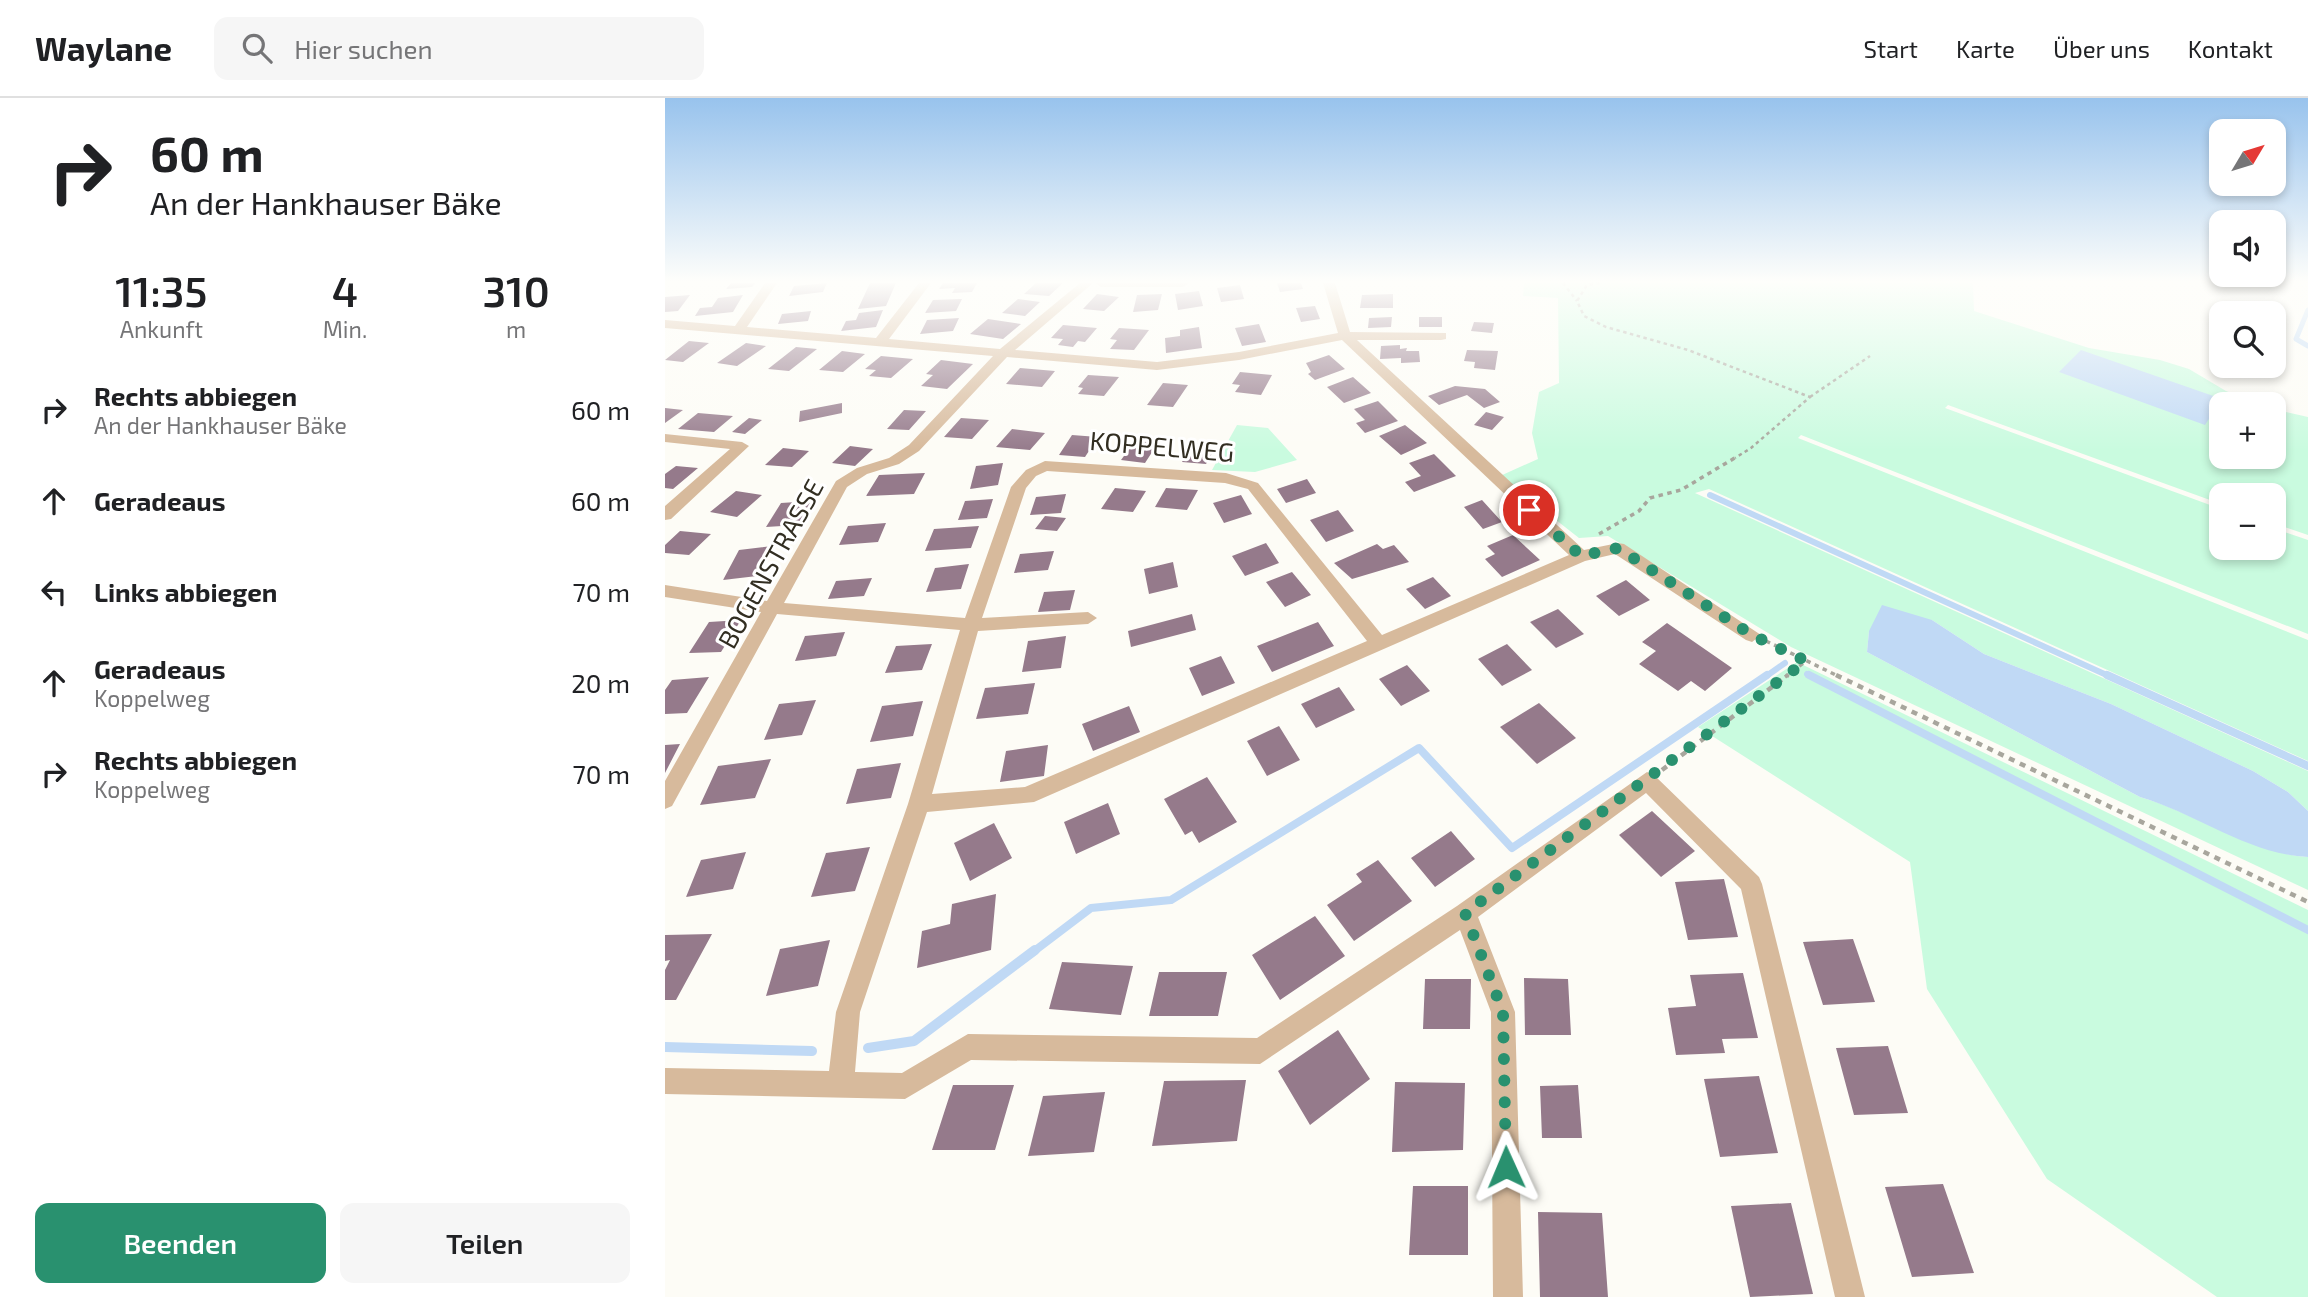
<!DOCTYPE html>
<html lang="de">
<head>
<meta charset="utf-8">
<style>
  :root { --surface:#fff; --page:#f6f6f6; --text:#202124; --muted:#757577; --line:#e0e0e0; --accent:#29916f }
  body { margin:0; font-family:"Exo 2",sans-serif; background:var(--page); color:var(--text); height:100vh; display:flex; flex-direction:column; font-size:26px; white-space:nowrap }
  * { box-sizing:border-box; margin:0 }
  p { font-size:23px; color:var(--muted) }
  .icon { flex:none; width:38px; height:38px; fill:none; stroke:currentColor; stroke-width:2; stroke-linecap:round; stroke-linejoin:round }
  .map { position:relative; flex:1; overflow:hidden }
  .sheet { display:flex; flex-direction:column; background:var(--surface); width:665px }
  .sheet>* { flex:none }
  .top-card { background:#fff; color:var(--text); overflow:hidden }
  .needle { width:46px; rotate:52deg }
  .buttons { position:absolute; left:1544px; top:21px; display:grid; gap:14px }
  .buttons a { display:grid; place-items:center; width:77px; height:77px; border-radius:14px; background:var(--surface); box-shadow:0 4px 10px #0003; font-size:35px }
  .pin { position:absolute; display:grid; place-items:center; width:60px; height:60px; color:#fff; margin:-30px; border:4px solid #fff; border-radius:50%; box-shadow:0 2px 7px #0007 }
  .me { position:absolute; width:77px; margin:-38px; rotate:359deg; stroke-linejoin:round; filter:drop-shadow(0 0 5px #0008) }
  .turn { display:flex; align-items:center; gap:24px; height:147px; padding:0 35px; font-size:32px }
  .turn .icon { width:91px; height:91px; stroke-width:2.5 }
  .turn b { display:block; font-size:49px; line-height:60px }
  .eta { display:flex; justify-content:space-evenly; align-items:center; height:119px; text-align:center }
  .eta b { font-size:42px; font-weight:600; line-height:49px }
  .button { display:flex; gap:14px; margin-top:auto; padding:14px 35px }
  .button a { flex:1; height:80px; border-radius:14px; background:var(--accent); color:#fff; font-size:28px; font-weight:600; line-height:80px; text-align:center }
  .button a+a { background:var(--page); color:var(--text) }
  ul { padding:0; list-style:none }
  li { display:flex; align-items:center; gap:21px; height:91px; padding:0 35px }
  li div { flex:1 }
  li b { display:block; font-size:26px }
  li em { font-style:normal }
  header { display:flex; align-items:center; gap:42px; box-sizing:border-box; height:98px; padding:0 35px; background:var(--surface); border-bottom:2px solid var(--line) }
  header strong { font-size:33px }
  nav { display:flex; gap:38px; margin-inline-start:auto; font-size:24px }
  .search { width:490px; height:63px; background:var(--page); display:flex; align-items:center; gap:18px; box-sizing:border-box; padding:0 24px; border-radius:14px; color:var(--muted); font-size:26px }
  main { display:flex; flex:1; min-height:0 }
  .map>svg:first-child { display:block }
</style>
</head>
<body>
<header>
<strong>Waylane</strong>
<div class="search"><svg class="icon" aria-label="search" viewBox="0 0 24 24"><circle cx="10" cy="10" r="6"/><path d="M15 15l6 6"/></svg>Hier suchen</div>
<nav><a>Start</a><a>Karte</a><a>Über uns</a><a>Kontakt</a></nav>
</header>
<main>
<section class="sheet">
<div class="top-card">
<div class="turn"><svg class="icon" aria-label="right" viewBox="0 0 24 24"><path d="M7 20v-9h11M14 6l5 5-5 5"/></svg><div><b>60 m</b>An der Hankhauser Bäke</div></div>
</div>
<div class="eta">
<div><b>11:35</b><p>Ankunft</p></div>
<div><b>4</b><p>Min.</p></div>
<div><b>310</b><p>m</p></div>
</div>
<ul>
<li><svg class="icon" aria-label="right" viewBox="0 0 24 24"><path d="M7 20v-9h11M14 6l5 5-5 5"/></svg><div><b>Rechts abbiegen</b><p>An der Hankhauser Bäke</p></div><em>60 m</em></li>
<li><svg class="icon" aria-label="ahead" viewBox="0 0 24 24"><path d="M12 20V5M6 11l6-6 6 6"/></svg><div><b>Geradeaus</b></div><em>60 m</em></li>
<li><svg class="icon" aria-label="left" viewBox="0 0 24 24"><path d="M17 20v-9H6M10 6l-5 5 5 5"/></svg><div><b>Links abbiegen</b></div><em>70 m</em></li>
<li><svg class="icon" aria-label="ahead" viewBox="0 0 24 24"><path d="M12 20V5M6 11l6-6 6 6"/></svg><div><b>Geradeaus</b><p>Koppelweg</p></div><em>20 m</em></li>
<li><svg class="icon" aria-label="right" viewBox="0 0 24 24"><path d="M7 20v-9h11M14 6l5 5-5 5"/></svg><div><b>Rechts abbiegen</b><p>Koppelweg</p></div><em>70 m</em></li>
</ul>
<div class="button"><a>Beenden</a><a>Teilen</a></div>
</section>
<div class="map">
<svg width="1643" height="1199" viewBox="0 0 1643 1199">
  <rect width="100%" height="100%" fill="#fdfcf6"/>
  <path fill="#c9fbdf" d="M 859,185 L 1308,185 L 1309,213 L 1424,250 L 1495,262 L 1524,271 L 1561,293 L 1594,306 L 1556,306 L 1556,359 L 1608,359 L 1608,311 L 1643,319 L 1643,437 L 1608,425 L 1608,397 L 1556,397 L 1556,406 L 1283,307 L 1280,310 L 1556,411 L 1556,450 L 1608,450 L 1608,430 L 1643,442 L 1643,536 L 1136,337 L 1133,340 L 1643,542 L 1643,663 L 1044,391 L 1030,395 L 1643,673 L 1643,713 L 1623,694 L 1588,673 L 1446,606 L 1319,556 L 1267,522 L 1204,533 L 1202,554 L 1475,699 C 1528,714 1591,756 1643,759 L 1643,792 L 1126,549 L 943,438 L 914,440 L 835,378 L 873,361 L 867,335 L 874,294 L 894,285 L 893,200 L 858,198 Z
    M 572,327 L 603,330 L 632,362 L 590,374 L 547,372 Z
    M 1132,564 L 1643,812 L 1643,1199 L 1552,1199 L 1382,1081 L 1262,891 L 1245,764 L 1033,629 Z"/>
  <path fill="#c0d9f5" d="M 1416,252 L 1557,301 L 1540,327 L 1394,274 Z
    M 1217,507 L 1267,522 L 1319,556 L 1446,606 L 1588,673 L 1623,694 L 1643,713 L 1643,759 C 1582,756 1533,716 1475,699 L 1202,554 L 1204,533 Z"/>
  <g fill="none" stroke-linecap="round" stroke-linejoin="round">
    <path stroke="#c0d9f5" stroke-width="5" d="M 1643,212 L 1631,241 L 1643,248"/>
    <path stroke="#c0d9f5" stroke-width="6" d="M 1045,397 L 1446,579
      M 1142,576 L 1147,579
      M 1100,579 L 1120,565"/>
    <path stroke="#c0d9f5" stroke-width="8" d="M 1144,577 L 1643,832
      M 1442,577 L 1643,668
      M 368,854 L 426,810 L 506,802 L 754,650 L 847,750 L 1102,577"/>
    <path stroke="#c0d9f5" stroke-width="10" d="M 0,949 L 147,953
      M 203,950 L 249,943 L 370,852"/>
  </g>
  <path fill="#957a8b" d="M 66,185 L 90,185 L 87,189 L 61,191 Z
    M 162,185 L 158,194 L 124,198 L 129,188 Z
    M 205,185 L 231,185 L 221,208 L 193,211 Z
    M 278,185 L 312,185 L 307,194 L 287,195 L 290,190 L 274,191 Z
    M 371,185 L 398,185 L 384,198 L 359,196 Z
    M 612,185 L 636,185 L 638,191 L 615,194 Z
    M 575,187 L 579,201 L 556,204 L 552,190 Z
    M 534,193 L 538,208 L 513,212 L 510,196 Z
    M 432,196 L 454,199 L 439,213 L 418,211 Z
    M 497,196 L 493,212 L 468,214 L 472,197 Z
    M 728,196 L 728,210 L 695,210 L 697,197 Z
    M 25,197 L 13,213 L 0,214 L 0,199 Z
    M 78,197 L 68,214 L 30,218 L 35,210 L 47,209 L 53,200 Z
    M 297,201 L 291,213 L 260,215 L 268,202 Z
    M 353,201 L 375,204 L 360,218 L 337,215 Z
    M 650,208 L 655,221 L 636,224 L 631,210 Z
    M 218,212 L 211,229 L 176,233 L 181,223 L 191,222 L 194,215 Z
    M 146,213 L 143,223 L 113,226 L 117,216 Z
    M 727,219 L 726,229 L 703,230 L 704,220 Z
    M 754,219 L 777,219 L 777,229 L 754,229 Z
    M 294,220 L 288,233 L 255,236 L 262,222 Z
    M 323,221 L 356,226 L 338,241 L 305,236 Z
    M 809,224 L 829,225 L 827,235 L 806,233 Z
    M 594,226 L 601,244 L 577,248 L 570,230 Z
    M 398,227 L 432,230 L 420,244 L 413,243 L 408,249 L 393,247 L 398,241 L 386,240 Z
    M 534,229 L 537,250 L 501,255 L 500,240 L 515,238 L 515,232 Z
    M 454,230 L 484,232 L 469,252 L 445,251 L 452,242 L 445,241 Z
    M 24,243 L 44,245 L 18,264 L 0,262 Z
    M 81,245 L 101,248 L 72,268 L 52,265 Z
    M 735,247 L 735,251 L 742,250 L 741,253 L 754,253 L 755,264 L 736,265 L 736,260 L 715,261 L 716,248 Z
    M 131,249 L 152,251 L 124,273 L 103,271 Z
    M 802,252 L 833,253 L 830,272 L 809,270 L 810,264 L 799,263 Z
    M 177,253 L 200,256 L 178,274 L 154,272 Z
    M 664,257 L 680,271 L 650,282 L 643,276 L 646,274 L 641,265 Z
    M 216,258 L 248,261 L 226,280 L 204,278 L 211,272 L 200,271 Z
    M 276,262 L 308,266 L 282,291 L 256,288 L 268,277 L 261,276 Z
    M 355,270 L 390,273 L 377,289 L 341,286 Z
    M 575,274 L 607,277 L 596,297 L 570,294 L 575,287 L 567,286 Z
    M 423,277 L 454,279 L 439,298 L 413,296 L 418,290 L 413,289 Z
    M 688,279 L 706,295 L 679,305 L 662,289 Z
    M 498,285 L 523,287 L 508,309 L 482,307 Z
    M 790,288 L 820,291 L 835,304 L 819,310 L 802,297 L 774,307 L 763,298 Z
    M 713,303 L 733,323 L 700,335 L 691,325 L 700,322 L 689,311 Z
    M 177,305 L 177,315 L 134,324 L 135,313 Z
    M 0,310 L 18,312 L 0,325 Z
    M 239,312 L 261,313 L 244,332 L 222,331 Z
    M 821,314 L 839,319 L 827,332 L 809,327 Z
    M 33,315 L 68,318 L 49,334 L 13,331 Z
    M 84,320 L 97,322 L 80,336 L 67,334 Z
    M 296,320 L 324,322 L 307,341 L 279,339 Z
    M 740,327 L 762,345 L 736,357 L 714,338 Z
    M 347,331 L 380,335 L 365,352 L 331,349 Z
    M 407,337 L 433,339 L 420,359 L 394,357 Z
    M 470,343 L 493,345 L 480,365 L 456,362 Z
    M 528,345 L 552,347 L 541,366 L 517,364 Z
    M 185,348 L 208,351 L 190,368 L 167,365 Z
    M 118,350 L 144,353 L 127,369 L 100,367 Z
    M 769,356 L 791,378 L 749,394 L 740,384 L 756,378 L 744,365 Z
    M 338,365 L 333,387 L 305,391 L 311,368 Z
    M 11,368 L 33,370 L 8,391 L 0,390 L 0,376 Z
    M 260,375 L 249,396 L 201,398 L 214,377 Z
    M 642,381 L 651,395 L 621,405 L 612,391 Z
    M 450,390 L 481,393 L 468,414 L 436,411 Z
    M 501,390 L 533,392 L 522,412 L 490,409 Z
    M 71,393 L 97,397 L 72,419 L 45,414 Z
    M 401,396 L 396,415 L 365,417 L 371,399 Z
    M 576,397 L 587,416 L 559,425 L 548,405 Z
    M 328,401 L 322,420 L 293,422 L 300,403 Z
    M 817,402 L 837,424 L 818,431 L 799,409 Z
    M 147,403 L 133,427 L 101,429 L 116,405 Z
    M 673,412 L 689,433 L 661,444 L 645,422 Z
    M 380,418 L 401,420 L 392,433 L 370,431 Z
    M 221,425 L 213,444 L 174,447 L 183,428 Z
    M 314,428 L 306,450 L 260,453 L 269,431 Z
    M 15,433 L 46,436 L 24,457 L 0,455 L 0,447 Z
    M 848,437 L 875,462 L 837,479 L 820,461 L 830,456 L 822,448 Z
    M 601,445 L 614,465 L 580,478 L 567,458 Z
    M 712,446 L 718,451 L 729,447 L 744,464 L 687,481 L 669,465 Z
    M 107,448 L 92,478 L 58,482 L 74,452 Z
    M 389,453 L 383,472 L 349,475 L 355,456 Z
    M 508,464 L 513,489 L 484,496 L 479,471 Z
    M 304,466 L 296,491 L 261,494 L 270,470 Z
    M 627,474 L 646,497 L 620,509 L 601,484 Z
    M 768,479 L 786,498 L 760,511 L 741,491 Z
    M 207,480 L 199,498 L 163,501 L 171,483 Z
    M 961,482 L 985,502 L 954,518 L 931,498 Z
    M 410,492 L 405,512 L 373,514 L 379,494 Z
    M 893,511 L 919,536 L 891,550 L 865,524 Z
    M 527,516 L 531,532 L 466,549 L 463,533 Z
    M 76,522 L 56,554 L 24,555 L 44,524 Z
    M 653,524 L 669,548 L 607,574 L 592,548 Z
    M 1002,525 L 1067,570 L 1040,593 L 1026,583 L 1013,593 L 974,566 L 991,553 L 977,544 Z
    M 180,534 L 171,558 L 130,563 L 140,538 Z
    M 401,538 L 396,570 L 357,574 L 363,543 Z
    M 267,546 L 257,572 L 220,575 L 231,548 Z
    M 842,546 L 867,572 L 837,588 L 813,561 Z
    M 556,558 L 570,585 L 537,598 L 524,570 Z
    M 742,567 L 765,593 L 736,608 L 714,581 Z
    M 44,579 L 22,615 L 0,616 L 0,592 L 7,582 Z
    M 370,585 L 363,616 L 311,621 L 320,590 Z
    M 674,589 L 690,612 L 651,630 L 636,606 Z
    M 151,602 L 137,637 L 99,642 L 114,606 Z
    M 258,603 L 248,638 L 205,644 L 217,608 Z
    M 874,605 L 911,640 L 872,666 L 835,629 Z
    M 464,608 L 475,634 L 428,653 L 417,626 Z
    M 614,628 L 635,662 L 602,678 L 582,643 Z
    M 15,646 L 0,675 L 0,647 Z
    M 383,647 L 379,678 L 335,684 L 341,653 Z
    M 106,661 L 90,700 L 35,707 L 53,668 Z
    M 236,665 L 226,700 L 181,706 L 192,671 Z
    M 542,679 L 572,724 L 534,745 L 527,733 L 520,737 L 499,701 Z
    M 443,705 L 455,736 L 411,756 L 399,724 Z
    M 987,713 L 1030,753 L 996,779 L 954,737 Z
    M 329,725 L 347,760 L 305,783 L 289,745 Z
    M 786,733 L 810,761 L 770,789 L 746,760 Z
    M 205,749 L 190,793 L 146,799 L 161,755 Z
    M 81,754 L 68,791 L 21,799 L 36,762 Z
    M 713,762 L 747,803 L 689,843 L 662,807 L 697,784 L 691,776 Z
    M 1059,781 L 1073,839 L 1023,842 L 1010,784 Z
    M 331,796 L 326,852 L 252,870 L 257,833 L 285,826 L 287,806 Z
    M 650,818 L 680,858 L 615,902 L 587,857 Z
    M 47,836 L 11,902 L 0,902 L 0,872 L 5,862 L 0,863 L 0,837 Z
    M 1188,841 L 1210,904 L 1158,907 L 1138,844 Z
    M 165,842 L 153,888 L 101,898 L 115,851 Z
    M 397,864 L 468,868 L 456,917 L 384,911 Z
    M 494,874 L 562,874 L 553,918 L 484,918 Z
    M 1078,875 L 1093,940 L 1057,941 L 1060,955 L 1011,957 L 1003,910 L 1031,908 L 1025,877 Z
    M 859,880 L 903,881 L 906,937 L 860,937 Z
    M 760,881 L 806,881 L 805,931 L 758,931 Z
    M 673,932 L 705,981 L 645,1027 L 613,973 Z
    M 1223,948 L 1243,1015 L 1189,1017 L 1171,950 Z
    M 1094,978 L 1113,1055 L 1055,1059 L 1039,981 Z
    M 581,982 L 572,1043 L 487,1048 L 499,983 Z
    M 730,984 L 800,985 L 798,1052 L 727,1054 Z
    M 288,987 L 349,987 L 330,1052 L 267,1052 Z
    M 913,987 L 917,1040 L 877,1040 L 875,988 Z
    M 440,994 L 429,1054 L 363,1058 L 378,998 Z
    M 1278,1086 L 1309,1175 L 1247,1179 L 1220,1089 Z
    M 748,1088 L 803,1088 L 803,1157 L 744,1157 Z
    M 1126,1105 L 1148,1196 L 1085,1199 L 1066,1108 Z
    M 873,1114 L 937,1115 L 943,1199 L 875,1199 Z"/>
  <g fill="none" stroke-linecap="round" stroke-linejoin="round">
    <path stroke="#a8a69d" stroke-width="2.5" stroke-dasharray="3.5 3.5" stroke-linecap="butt" d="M 898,185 L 912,203
      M 935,185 L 922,187 L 912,203 L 919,218 L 941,229 L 1023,252 L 1145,299 L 1086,350 L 1070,360
      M 1145,299 L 1205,258"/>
    <path stroke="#a8a69d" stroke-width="3.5" stroke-dasharray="4.5 4.5" stroke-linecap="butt" d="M 934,436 L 974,413 L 985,400 L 1016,392 L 1073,358
      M 1101,543 L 1175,579
      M 1120,579 L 1141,563"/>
    <path stroke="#a8a69d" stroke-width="4.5" stroke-dasharray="6 6" stroke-linecap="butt" d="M 1171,577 L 1643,804
      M 997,672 L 1123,577"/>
    <path fill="#d7ba9c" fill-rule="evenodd" d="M 100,185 L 112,185 L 82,229 L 211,240 L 254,185 L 266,185 L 224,241 L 335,251 L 415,185 L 428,185 L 350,252 L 492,264 L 574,254 L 673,235 L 658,185 L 670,185 L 685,234 L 781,235 L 781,241 L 776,242 L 692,242 L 919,452 L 953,445 L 959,446 L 1096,537 L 1087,544 L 1081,542 L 950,456 L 920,463 L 369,704 L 262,714 L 195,914 L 190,974 L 237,975 L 303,936 L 592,940 L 792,808 L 982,674 L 989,677 L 1094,779 L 1097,786 L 1200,1199 L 1170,1199 L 1076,791 L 981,695 L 813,819 L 850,914 L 858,1199 L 828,1199 L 826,914 L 795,832 L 595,966 L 306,962 L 240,1001 L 0,996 L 0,970 L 164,973 L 171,914 L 243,706 L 295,532 L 112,516 L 7,708 L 0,711 L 0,683 L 96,514 L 0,499 L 0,487 L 102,503 L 171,383 L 192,370 L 224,360 L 244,347 L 328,258 L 0,230 L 0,222 L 70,228 ZM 677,242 L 904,457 L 717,537 L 593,385 L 561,375 L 380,363 L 361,372 L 346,389 L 300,520 L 119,505 L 182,389 L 202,376 L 234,366 L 254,353 L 342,259 L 492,272 L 574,262 ZM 382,373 L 560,385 L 583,391 L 702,543 L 360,689 L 267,696 L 313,533 L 423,526 L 432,520 L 423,514 L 317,520 L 361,390 L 371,378 Z
      M 430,185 L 524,185 L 518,189 L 436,189 Z
      M 0,336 L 77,344 L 84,348 L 6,421 L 0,422 L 0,408 L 65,351 L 0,344 Z"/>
  </g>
  <linearGradient id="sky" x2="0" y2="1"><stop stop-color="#98c3ed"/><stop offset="0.52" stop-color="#fefefb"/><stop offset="1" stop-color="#fefefb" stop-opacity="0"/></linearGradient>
  <rect width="1643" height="353" fill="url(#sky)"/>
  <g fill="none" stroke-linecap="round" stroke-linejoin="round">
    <path stroke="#29916f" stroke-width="12" stroke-dasharray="0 21.6" d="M 841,1069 L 838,914 L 800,815 L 1141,563 L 1087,537 L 953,450 L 916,458 L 864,412"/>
  </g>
  <g text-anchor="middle" stroke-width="6" stroke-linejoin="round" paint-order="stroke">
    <g font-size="26" fill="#322e22" stroke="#fff">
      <text transform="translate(497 349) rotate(5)" y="9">KOPPELWEG</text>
      <text transform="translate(106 466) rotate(-61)" y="9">BOGENSTRASSE</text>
    </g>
  </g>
</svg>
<div class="buttons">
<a><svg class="needle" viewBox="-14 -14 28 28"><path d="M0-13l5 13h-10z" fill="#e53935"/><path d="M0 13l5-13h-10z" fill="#757577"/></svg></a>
<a><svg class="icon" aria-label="sound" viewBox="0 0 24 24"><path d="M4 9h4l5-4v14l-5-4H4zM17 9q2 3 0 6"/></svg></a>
<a><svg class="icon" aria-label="search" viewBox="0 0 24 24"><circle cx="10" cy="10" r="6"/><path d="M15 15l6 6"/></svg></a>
<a>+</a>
<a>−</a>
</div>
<div class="pin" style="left:864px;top:412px;background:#d93025"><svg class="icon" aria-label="arrive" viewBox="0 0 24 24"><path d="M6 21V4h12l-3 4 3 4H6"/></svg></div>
<svg class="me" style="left:841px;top:1069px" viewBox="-20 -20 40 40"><path d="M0-17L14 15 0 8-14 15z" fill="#29916f" stroke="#fff" stroke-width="4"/></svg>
</div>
</main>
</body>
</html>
